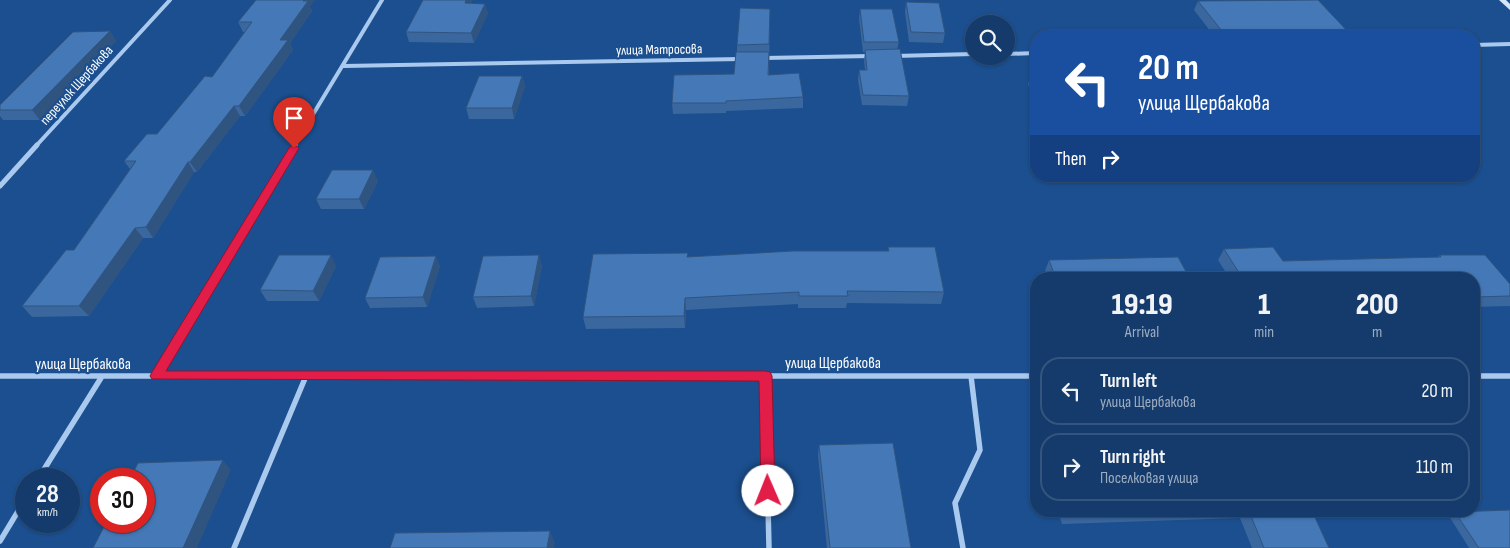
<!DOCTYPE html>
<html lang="en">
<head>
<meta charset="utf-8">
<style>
  :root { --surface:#143b6b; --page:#1d4271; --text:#f1f3f6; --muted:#9dadc1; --line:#33557e }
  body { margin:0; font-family:"Sofia Sans Condensed",sans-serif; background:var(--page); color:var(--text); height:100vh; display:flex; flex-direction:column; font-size:19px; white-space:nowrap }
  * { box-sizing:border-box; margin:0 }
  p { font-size:16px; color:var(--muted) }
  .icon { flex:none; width:28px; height:28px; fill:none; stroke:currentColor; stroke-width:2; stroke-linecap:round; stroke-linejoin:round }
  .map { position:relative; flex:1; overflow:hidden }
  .details { position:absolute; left:1030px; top:272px; width:450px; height:245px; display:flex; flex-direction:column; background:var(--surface); border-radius:20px; box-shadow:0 1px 4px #0004,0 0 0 1px var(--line) }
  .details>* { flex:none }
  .banner { position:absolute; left:1030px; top:30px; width:450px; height:152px; border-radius:20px; box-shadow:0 1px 4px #0004,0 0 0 1px var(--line); background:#1a4fa0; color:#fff; overflow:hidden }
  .fabs { position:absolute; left:965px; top:15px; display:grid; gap:10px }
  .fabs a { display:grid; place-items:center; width:50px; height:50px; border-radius:50%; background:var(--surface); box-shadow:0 1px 4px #0004,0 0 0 1px var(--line); font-size:25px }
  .speed { position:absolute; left:15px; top:468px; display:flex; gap:10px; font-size:25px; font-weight:700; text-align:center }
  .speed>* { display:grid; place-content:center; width:65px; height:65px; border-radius:50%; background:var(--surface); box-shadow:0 1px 4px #0004,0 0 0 1px var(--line); line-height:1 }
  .speed small { font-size:12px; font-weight:400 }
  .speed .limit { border:8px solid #d22; background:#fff; color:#111 }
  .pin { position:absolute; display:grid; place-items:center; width:42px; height:42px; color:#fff; margin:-51px -21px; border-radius:50% 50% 50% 0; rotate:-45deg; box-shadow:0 0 5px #0007 }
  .pin .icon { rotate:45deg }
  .me { position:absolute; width:55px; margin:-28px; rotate:359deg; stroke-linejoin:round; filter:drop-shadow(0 0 4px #0008) }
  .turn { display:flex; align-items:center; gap:18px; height:105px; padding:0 25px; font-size:22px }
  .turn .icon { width:65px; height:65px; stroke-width:2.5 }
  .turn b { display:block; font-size:35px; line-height:42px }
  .then { display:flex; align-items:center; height:48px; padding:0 25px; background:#0003; gap:10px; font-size:19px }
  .eta { display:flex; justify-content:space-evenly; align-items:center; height:85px; text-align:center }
  .eta b { font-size:30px; font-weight:800; line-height:35px }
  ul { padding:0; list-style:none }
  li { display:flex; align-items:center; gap:15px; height:68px; margin:0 10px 8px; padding:0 15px; border:2px solid var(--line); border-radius:20px }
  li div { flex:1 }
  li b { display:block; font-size:19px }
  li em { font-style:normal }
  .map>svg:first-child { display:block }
</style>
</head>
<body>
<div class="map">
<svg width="1510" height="548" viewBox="0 0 1510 548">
  <rect width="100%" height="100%" fill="#1b4f8f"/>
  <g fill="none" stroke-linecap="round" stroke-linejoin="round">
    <path stroke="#a9c9ee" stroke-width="4" d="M 1474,45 L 1510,44
      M 1006,54 L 1036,53
      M 894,56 L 974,54
      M 764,58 L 871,56
      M 344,66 L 741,59
      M 36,146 L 170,0
      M 294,146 L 382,0"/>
    <path stroke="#a9c9ee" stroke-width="5" d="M 0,186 L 37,145
      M 186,326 L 295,145"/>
    <path stroke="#a9c9ee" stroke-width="5.5" d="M 0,376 L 1036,376
      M 156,376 L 187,325
      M 765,376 L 769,548
      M 1474,376 L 1510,376
      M 38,479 L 101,378
      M 0,541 L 26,498
      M 234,548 L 306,376
      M 963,548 L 955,503 L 980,450 L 971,376"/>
    <path fill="#d6e6fa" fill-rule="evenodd" d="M 1499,0 L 1506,0 L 1510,4 L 1510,10 Z"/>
  </g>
  <path fill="#3a679d" d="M 1198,1 L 1352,36 L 1214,36 L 1194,10 Z
    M 906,2 L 945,33 L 943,43 L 909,42 L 905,12 Z
    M 472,3 L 488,13 L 474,43 L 409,42 L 406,32 Z
    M 310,7 L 312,11 L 290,43 L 293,50 L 245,116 L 240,116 L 197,172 L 194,172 L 153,238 L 143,238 L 89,316 L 32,317 L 22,306 L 74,250 L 130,169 L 124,161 L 157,134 L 212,77 L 245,32 L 243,32 L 238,22 Z
    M 770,9 L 769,75 L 803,97 L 803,108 L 726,111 L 726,113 L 673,114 L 672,103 L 734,74 L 737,52 L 737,45 Z
    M 860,9 L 899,42 L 897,49 L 909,96 L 907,106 L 862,105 L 858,80 L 859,70 L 865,70 L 864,60 L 865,52 L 863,52 L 859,19 Z
    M 110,31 L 116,41 L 40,120 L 3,120 L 0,116 L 0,105 Z
    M 1031,74 L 1036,74 L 1036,106 L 1028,84 Z
    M 522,76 L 525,86 L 514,119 L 469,119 L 466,108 Z
    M 378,181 L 364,209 L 321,209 L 316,199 Z
    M 888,247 L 944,292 L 941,304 L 847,303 L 846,308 L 798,308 L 798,304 L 686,310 L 685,328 L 586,329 L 583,317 L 688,257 L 888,251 Z
    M 1224,249 L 1283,261 L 1438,257 L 1440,255 L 1510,284 L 1510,306 L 1474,307 L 1474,279 L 1230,279 L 1218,260 Z
    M 1049,260 L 1190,279 L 1048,279 L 1045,271 Z
    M 542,265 L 534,306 L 477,308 L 473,297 Z
    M 336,266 L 319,301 L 267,301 L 260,290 Z
    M 440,266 L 427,307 L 370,308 L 365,298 Z
    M 819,445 L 911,548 L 827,548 L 818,455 Z
    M 1058,511 L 1312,511 L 1329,548 L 1252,548 L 1240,518 L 1062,524 Z
    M 1455,512 L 1510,548 L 1469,548 L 1449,516 Z"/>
  <path fill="#305480" d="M 305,0 L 315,0 L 310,7 L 312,11 L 290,43 L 293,50 L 245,116 L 239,106 Z
    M 466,0 L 473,0 L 467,13 L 465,3 Z
    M 485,4 L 488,13 L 474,43 L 471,33 Z
    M 110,31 L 116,41 L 40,120 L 32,110 Z
    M 522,76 L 525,86 L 514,119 L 512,108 Z
    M 234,106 L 240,116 L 197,172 L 190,162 Z
    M 188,162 L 194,172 L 153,238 L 146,227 Z
    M 373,170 L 378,181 L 364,209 L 359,199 Z
    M 135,228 L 143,238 L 89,316 L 79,306 Z
    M 331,255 L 336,266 L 319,301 L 313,291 Z
    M 539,255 L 542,265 L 534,306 L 531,296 Z
    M 436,256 L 440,266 L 427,307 L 423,297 Z
    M 685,298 L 686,310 L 685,328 L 684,316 Z
    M 223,460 L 231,470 L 197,548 L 183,548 Z
    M 550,531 L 555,543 L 554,548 L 547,548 Z"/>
  <path fill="#4478b7" stroke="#305480" d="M 256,0 L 305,0 L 303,1 L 308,1 L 280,40 L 288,40 L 239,106 L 234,106 L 190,162 L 188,162 L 146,227 L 135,228 L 79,306 L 22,306 L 66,250 L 74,250 L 136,161 L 124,161 L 147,134 L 157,134 L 205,76 L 212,77 L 252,22 L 238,22 Z
    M 423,0 L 466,0 L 465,3 L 485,4 L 471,33 L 406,32 Z
    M 1318,0 L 1352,36 L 1226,36 L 1198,1 Z
    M 906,2 L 939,3 L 945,33 L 911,32 Z
    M 740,8 L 770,9 L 769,44 L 737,45 Z
    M 860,9 L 892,9 L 899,42 L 864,42 Z
    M 110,31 L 32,110 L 0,110 L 0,105 L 73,32 Z
    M 900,49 L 909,96 L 863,95 L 859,70 L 867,70 L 865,50 Z
    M 736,52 L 769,52 L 768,75 L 799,73 L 803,97 L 726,101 L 726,103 L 672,103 L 674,75 L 734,74 Z
    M 1031,74 L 1036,74 L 1036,88 Z
    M 479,76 L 522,76 L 512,108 L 466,108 Z
    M 332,170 L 373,170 L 359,199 L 316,199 Z
    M 888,247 L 935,247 L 944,292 L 847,291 L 848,296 L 799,296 L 799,292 L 685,298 L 684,316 L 583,317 L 593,254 L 688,253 L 687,257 L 793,251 L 889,251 Z
    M 1273,247 L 1283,261 L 1441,257 L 1440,255 L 1485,255 L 1510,284 L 1510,296 L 1474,297 L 1474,279 L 1243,279 L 1224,249 Z
    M 279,255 L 331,255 L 313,291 L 260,290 Z
    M 539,255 L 531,296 L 473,297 L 483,256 Z
    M 436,256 L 423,297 L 365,298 L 380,257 Z
    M 1178,257 L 1190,279 L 1056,279 L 1049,260 Z
    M 893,443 L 911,548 L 830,548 L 819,445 Z
    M 223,460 L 183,548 L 93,548 L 107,521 L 144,521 L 144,479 L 130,479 L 138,463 Z
    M 1510,510 L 1510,548 L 1479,548 L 1455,512 Z
    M 1066,511 L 1185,511 L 1067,515 Z
    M 1249,511 L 1312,511 L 1329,548 L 1264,548 Z
    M 550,531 L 547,548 L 390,548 L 395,533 Z"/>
  <path fill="#e11d48" stroke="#92132f" d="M 294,144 L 299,148 L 166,371 L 765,371 L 770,372 L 772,376 L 775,491 L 773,495 L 768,497 L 763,495 L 761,491 L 759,381 L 152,379 L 150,376 L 152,372 L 289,148 Z"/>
  <g text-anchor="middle" stroke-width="4.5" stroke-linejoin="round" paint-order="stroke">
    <g font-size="14" fill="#fff" stroke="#1b4f8f">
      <text transform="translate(659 49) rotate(-1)" y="5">улица Матросова</text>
      <text transform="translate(76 85) rotate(-48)" y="5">переулок Щербакова</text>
    </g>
    <g font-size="16" fill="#fff" stroke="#1b4f8f">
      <text x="833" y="368">улица Щербакова</text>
      <text x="83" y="369">улица Щербакова</text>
    </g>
  </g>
</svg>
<div class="fabs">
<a><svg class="icon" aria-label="search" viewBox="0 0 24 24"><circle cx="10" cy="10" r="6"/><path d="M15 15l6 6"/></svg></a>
</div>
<div class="speed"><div>28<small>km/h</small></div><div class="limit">30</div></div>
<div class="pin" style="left:294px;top:148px;background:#d93025"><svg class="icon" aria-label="arrive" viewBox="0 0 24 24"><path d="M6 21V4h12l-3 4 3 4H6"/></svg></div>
<svg class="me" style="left:768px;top:491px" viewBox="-20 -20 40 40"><circle r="19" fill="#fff"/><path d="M0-13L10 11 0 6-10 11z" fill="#e11d48"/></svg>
<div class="banner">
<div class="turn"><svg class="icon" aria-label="left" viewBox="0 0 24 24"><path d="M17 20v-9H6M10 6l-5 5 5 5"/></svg><div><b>20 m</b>улица Щербакова</div></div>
<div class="then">Then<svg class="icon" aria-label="right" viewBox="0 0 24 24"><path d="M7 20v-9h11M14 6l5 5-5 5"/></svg></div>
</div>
<section class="details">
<div class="eta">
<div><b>19:19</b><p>Arrival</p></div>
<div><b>1</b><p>min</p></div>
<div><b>200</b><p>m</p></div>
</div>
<ul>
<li><svg class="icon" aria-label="left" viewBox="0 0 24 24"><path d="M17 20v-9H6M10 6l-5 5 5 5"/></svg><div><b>Turn left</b><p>улица Щербакова</p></div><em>20 m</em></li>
<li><svg class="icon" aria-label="right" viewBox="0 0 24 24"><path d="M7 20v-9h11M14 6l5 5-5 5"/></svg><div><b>Turn right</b><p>Поселковая улица</p></div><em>110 m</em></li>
</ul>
</section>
</div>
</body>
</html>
